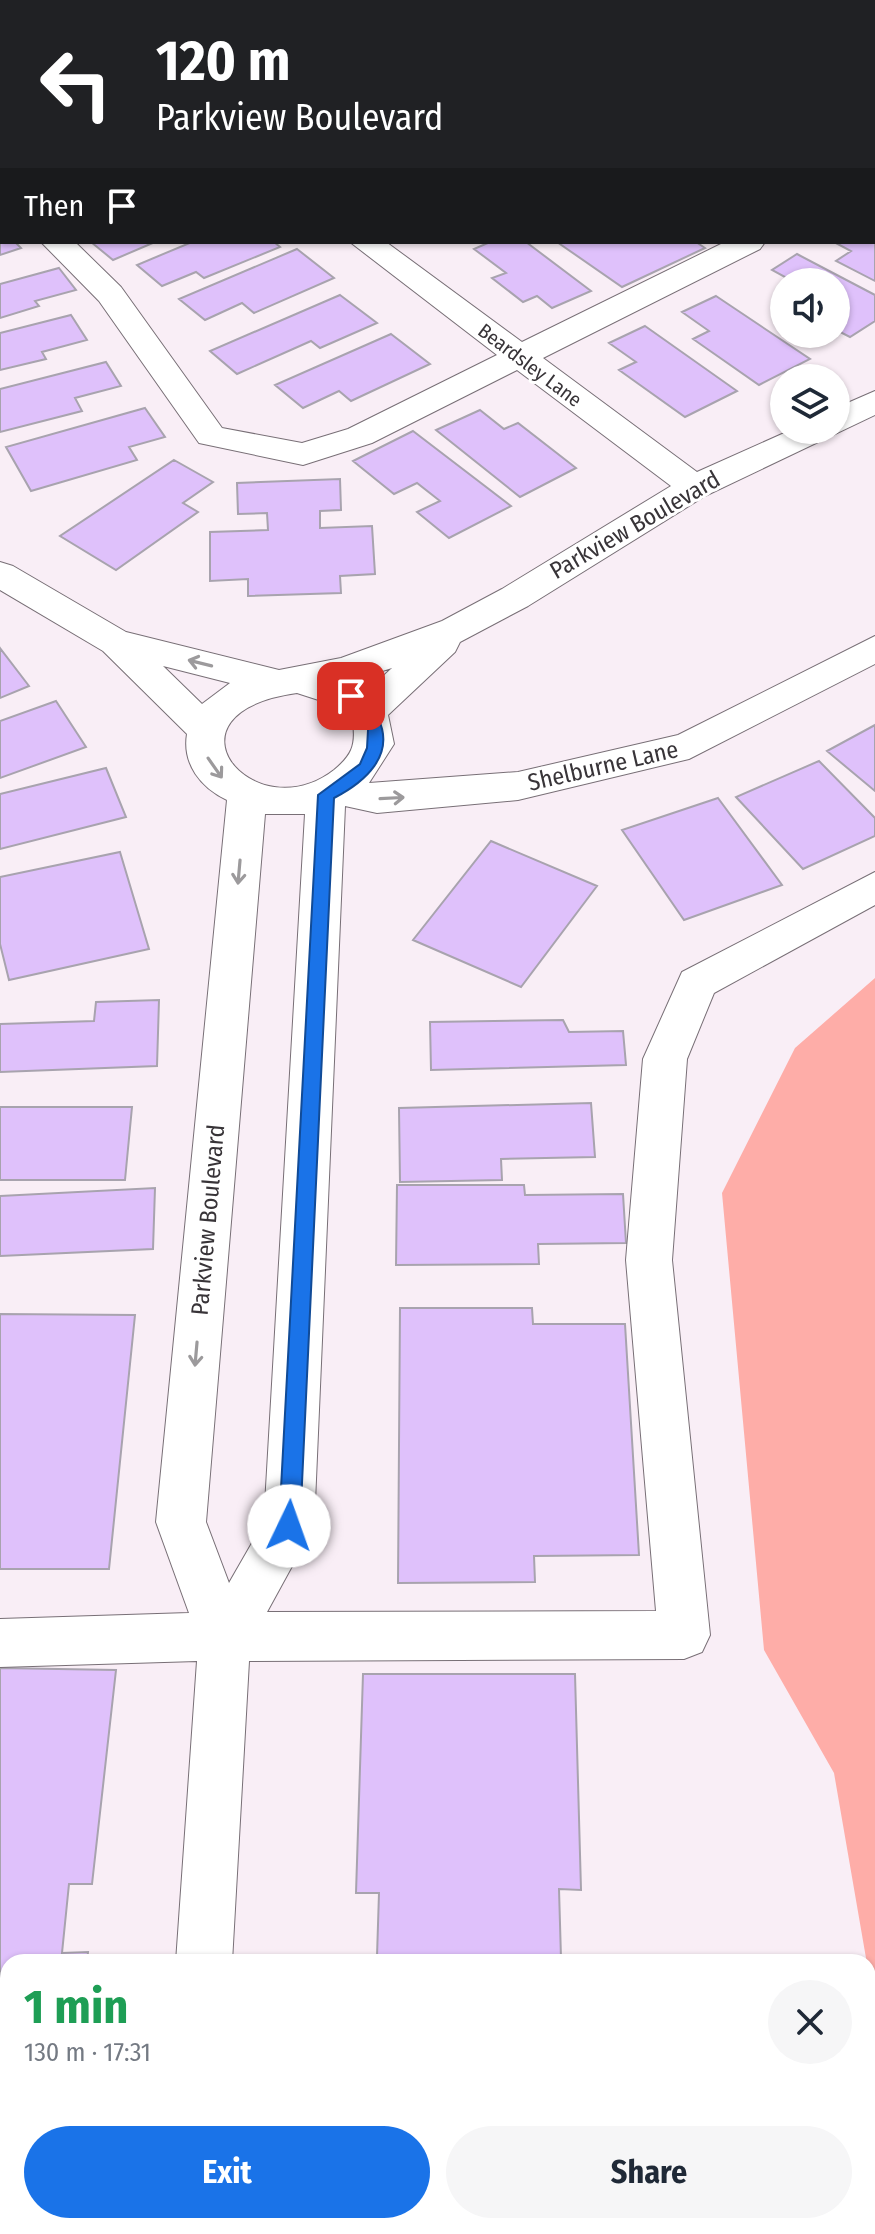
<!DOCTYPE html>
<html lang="en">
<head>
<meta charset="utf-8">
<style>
  :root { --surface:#fff; --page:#f6f6f7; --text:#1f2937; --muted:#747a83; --accent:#1a73e8 }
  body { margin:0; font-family:"Fira Sans Condensed",sans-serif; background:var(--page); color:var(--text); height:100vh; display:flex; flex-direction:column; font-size:30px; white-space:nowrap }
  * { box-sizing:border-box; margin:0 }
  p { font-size:26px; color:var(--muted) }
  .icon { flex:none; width:44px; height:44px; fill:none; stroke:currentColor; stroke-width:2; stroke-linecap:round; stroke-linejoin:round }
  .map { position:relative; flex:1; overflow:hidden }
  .drawer { position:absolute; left:0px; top:1954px; width:876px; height:280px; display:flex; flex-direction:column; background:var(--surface); border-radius:24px 24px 0 0; box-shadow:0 2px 6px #0004 }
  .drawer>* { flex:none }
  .top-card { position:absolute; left:0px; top:0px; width:876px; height:244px; box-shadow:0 2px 6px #0004; background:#202124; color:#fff; overflow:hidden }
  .tools { position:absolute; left:770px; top:268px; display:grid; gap:16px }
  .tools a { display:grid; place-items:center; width:80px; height:80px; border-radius:50%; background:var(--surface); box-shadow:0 2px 6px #0004; font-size:40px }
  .pin { position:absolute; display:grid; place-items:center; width:68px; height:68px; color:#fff; margin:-34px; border-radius:16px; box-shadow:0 4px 12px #0006 }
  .me { position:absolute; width:88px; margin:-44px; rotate:3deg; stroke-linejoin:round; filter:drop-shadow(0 0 6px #0008) }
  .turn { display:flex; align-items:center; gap:28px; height:168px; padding:0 24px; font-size:36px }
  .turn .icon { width:104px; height:104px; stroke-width:2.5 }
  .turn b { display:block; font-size:56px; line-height:68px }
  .then { display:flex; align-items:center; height:76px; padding:0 24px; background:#0003; gap:16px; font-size:30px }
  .round { display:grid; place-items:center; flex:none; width:84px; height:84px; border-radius:42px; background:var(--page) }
  .overview { display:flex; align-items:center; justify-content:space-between; height:136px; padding:0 24px }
  h1 { font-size:48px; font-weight:700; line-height:60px; color:#1e9e55 }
  .action { display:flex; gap:16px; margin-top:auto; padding:16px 24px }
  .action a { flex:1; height:92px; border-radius:48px; background:var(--accent); color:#fff; font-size:32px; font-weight:700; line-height:92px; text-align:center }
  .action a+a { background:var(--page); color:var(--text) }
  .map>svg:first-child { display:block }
</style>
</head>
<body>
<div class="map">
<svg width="875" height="2234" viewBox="0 0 875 2234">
  <rect width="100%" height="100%" fill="#f9eef6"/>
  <path fill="#feada8" d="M 875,978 L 875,2010 L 834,1773 L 764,1650 L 722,1193 L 795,1048 Z"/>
  <path fill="#dfc1fb" stroke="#a8a3ae" stroke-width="2" d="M 541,0 L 634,0 L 640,2 L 548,2 Z
    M 0,226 L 2,242 L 15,242 L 21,248 L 0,255 Z
    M 875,230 L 875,281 L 836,261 L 851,251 L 834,242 L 874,242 Z
    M 91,242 L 155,242 L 113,260 Z
    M 192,242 L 274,242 L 280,247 L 204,278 L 196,272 L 162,286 L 137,265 Z
    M 490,242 L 526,242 L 591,291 L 552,308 L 537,296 L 523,302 L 492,278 L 506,273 L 474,249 Z
    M 557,242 L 696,242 L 705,248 L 622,287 Z
    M 297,249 L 334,278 L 254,313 L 242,303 L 205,320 L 179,299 Z
    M 797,254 L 875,295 L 875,321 L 850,337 L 836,330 L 836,282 L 794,282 L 772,270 Z
    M 59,268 L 76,290 L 35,301 L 39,306 L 0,318 L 0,284 Z
    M 340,295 L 377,323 L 320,348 L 311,341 L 237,374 L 210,351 Z
    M 716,296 L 810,359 L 759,385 L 693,339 L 709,331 L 682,312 Z
    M 71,315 L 87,340 L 42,352 L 46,359 L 0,370 L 0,333 Z
    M 645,326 L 737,391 L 685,417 L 619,370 L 636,362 L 609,343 Z
    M 391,334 L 430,364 L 351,401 L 339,391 L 303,408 L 275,385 Z
    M 106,362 L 121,386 L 75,398 L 82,411 L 0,432 L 0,389 Z
    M 145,408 L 165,437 L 129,447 L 137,460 L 31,491 L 6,447 Z
    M 480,410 L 504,429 L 518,423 L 576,468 L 520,497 L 436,430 Z
    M 413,431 L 511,506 L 449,538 L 417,512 L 440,501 L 417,483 L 394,494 L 353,461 Z
    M 174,460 L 213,482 L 183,503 L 198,512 L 116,570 L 60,536 Z
    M 340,479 L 341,510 L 320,511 L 320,528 L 372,526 L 375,574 L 340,576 L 341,593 L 248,596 L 248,579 L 210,581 L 210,532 L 268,530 L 267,513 L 238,514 L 237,483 Z
    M 0,648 L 29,686 L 0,698 Z
    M 56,701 L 86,747 L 0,778 L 0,721 Z
    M 875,725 L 875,791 L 827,751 Z
    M 819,761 L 875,818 L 875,836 L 803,869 L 736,797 Z
    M 106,768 L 126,817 L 0,849 L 0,794 Z
    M 718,798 L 782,885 L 684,920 L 622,830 Z
    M 491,841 L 597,886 L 521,987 L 413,940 Z
    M 120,852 L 149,949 L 9,980 L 0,944 L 0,877 Z
    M 159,1000 L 157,1066 L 0,1072 L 0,1024 L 94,1021 L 96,1002 Z
    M 563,1020 L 569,1032 L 623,1031 L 626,1065 L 431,1070 L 430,1022 Z
    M 591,1103 L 595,1157 L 501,1159 L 502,1180 L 400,1182 L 399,1108 Z
    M 0,1107 L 132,1107 L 125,1180 L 0,1180 Z
    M 397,1185 L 524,1185 L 525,1195 L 623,1194 L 626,1243 L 538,1244 L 539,1264 L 396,1265 Z
    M 155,1188 L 153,1249 L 0,1256 L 0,1196 Z
    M 400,1308 L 532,1308 L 533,1324 L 625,1324 L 639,1555 L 534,1556 L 535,1582 L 398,1583 Z
    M 0,1314 L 135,1315 L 109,1569 L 0,1569 Z
    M 0,1668 L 116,1670 L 92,1884 L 69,1884 L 62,1953 L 88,1952 L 87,1962 L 8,1962 L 8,2162 L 0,2162 Z
    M 363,1674 L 575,1674 L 581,1890 L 559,1889 L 561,1958 L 587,1958 L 587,1962 L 350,1962 L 350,1957 L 377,1956 L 379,1893 L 356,1893 Z"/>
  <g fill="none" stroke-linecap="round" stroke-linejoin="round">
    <g stroke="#786f76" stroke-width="2">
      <path id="minor" d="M 3,0 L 32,0 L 2,3 Z
        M 300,0 L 331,0 L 333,2 L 302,2 Z
        M 723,0 L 756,0 L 758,2 L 725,2 Z
        M 874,30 L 875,30 L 875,46 L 874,46 Z
        M 2,139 L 2,157 L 0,158 L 0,140 Z
        M 875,143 L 875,162 L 874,162 L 874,143 Z
        M 0,177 L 2,177 L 2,197 L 0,197 Z
        M 41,242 L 75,242 L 121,287 L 222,428 L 302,443 L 348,429 L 497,355 L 350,242 L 386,242 L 522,342 L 725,242 L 765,242 L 760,249 L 543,358 L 697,472 L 791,430 L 836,430 L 836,408 L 875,391 L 875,415 L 705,496 L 528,606 L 460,642 L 455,652 L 388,715 L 394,744 L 369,783 L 518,772 L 678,735 L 875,636 L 875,664 L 689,759 L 518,800 L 377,813 L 345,806 L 314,1526 L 267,1612 L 656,1611 L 626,1260 L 643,1059 L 682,972 L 875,872 L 875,905 L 714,993 L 687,1059 L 672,1260 L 710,1635 L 702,1652 L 684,1659 L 249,1661 L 232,1962 L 176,1962 L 197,1661 L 0,1667 L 0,1619 L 189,1613 L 156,1522 L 227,800 C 201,788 182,764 187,734 L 103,651 L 0,590 L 0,562 L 13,566 L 126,632 L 279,670 L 341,658 L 442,621 L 502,589 L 671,486 L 517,370 L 372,443 L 303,465 L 199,443 L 99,301 ZM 163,666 L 230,683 L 202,704 ZM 392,668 L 366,692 L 347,682 ZM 297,693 L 334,705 L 353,723 C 356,745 352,755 334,770 C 254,832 153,713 297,693 ZM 265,814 L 305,814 L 264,1522 L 229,1583 L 206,1522 Z
        M 158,2226 L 218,2226 L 218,2234 L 158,2234 Z"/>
    </g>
    <use href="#minor" fill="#fff" fill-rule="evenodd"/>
  </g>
  <defs><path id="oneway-shaft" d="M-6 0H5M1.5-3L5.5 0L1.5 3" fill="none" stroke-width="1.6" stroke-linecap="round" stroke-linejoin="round" transform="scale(2)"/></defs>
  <g stroke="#9c9a9c">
    <use href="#oneway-shaft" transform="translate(200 663) rotate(-166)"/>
    <use href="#oneway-shaft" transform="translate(215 768) rotate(55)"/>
    <use href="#oneway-shaft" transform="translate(392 798) rotate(-3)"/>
    <use href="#oneway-shaft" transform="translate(239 872) rotate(95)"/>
    <use href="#oneway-shaft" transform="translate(196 1354) rotate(95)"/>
  </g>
  <path fill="#1a73e8" stroke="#114b97" stroke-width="2" d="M 351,691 C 363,695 373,707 378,718 C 396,755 365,782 334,798 L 300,1526 L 297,1533 L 289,1536 L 282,1533 L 279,1526 L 318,795 L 360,764 L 367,748 L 368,730 L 361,715 L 343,696 Z"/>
  <g text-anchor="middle" stroke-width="6" stroke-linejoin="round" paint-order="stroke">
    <g font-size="20" fill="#383438" stroke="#fff">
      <text transform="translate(530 365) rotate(37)" y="7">Beardsley Lane</text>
    </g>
    <g font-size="24" fill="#383438" stroke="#fff">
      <text transform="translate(635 525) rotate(-30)" y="8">Parkview Boulevard</text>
      <text transform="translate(603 766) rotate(-13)" y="8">Shelburne Lane</text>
      <text transform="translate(208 1220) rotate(-85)" y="8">Parkview Boulevard</text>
    </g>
  </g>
</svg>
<div class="tools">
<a><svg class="icon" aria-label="sound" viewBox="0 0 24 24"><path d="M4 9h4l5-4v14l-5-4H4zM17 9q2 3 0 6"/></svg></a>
<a><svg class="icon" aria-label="layers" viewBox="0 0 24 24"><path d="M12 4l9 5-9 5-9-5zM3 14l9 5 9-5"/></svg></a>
</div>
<div class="pin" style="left:351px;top:696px;background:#d93025"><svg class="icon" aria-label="arrive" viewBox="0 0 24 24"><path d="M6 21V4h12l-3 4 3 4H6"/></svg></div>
<svg class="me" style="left:289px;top:1526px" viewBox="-20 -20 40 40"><circle r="19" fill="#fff"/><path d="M0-13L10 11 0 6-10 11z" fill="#1a73e8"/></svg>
<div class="top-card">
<div class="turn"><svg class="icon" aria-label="left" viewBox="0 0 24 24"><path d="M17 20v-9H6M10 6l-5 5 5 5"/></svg><div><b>120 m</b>Parkview Boulevard</div></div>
<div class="then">Then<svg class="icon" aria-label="arrive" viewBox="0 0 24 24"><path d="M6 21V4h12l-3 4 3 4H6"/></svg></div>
</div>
<section class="drawer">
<div class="overview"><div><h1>1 min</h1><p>130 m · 17:31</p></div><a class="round"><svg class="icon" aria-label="close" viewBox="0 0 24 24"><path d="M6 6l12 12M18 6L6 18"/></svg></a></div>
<div class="action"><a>Exit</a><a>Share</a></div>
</section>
</div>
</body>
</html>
